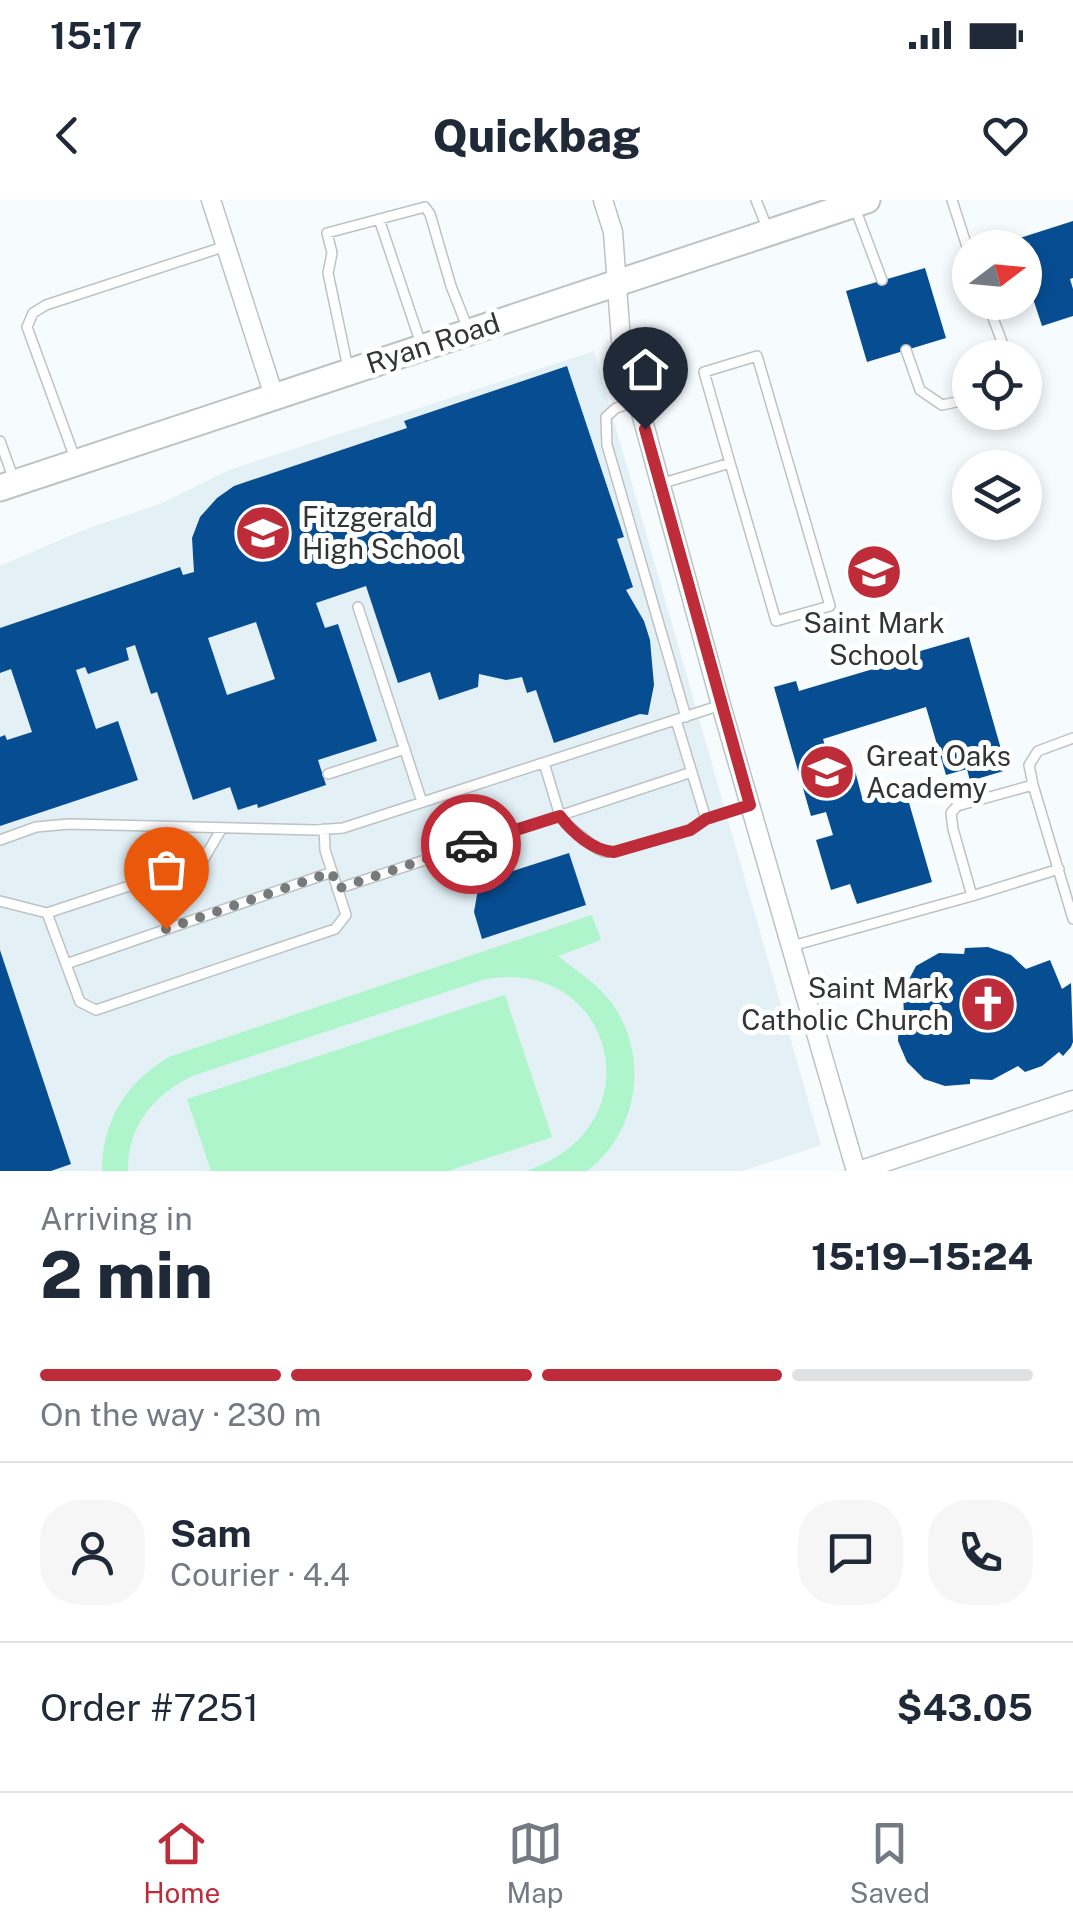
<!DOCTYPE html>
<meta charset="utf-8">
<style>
body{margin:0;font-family:"Public Sans",sans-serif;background:#f6f6f7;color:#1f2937;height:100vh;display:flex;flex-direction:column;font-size:38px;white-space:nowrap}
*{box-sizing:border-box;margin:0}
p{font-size:32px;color:#747a83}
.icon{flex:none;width:55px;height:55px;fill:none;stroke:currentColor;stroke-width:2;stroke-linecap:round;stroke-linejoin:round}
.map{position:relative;height:971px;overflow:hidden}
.drawer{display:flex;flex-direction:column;background:#fff;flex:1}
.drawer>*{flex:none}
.needle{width:65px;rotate:74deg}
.buttons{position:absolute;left:952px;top:30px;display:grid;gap:20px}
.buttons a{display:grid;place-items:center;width:90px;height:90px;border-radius:50%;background:#fff;box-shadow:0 5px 15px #0003;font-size:50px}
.pin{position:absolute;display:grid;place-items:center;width:85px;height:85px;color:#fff;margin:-102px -42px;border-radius:50% 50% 50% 0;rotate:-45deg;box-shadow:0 0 10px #0007}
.pin .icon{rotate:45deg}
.courier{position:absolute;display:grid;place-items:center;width:100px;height:100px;margin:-50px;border:8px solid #bd2c38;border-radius:50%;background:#fff;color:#222;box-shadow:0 2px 12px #0007}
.head em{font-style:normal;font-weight:800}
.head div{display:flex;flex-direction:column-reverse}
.head{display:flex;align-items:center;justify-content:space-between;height:170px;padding:0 40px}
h1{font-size:65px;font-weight:800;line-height:75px}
.bar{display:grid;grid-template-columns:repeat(4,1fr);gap:15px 10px;align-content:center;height:120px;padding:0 40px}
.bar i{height:12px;border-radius:8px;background:#e0e1e3}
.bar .selected{background:#bd2c38}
.bar p{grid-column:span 4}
.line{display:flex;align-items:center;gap:25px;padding:0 40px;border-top:2px solid #e0e1e3}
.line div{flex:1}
.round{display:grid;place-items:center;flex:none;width:105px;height:105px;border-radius:40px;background:#f6f6f7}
.status{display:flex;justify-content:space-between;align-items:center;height:70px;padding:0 50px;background:#fff;direction:ltr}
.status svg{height:28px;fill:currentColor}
header{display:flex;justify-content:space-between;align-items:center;height:130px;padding:0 40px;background:#fff;font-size:45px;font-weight:800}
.menu{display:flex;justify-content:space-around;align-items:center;height:140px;border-top:2px solid #e0e1e3;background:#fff;font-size:28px;color:#747a83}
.menu a{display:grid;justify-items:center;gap:5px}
.menu .selected{color:#bd2c38}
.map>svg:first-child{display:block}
.built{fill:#e3f1f6}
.green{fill:#aef5cb}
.building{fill:#074d92;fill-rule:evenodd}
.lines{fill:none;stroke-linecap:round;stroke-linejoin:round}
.lane-casing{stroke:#bdc2c4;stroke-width:12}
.street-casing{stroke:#bdc2c4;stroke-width:21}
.secondary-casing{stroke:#bdc2c4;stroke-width:29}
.lane{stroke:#fff;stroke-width:9}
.street{stroke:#fff;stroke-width:18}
.secondary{stroke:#fff;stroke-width:25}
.done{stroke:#777a7b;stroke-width:10;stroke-dasharray:0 18}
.route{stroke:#bd2c38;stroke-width:12}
.labels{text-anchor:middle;stroke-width:10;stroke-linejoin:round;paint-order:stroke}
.street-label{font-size:28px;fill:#323435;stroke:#fff}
.poi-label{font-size:28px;fill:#323435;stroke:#fff;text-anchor:start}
</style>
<div class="status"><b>15:17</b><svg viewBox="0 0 49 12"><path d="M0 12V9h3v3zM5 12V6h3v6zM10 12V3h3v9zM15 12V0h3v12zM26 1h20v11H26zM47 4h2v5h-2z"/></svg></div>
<header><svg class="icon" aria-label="back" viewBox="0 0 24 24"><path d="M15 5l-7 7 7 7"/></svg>Quickbag<svg class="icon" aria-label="heart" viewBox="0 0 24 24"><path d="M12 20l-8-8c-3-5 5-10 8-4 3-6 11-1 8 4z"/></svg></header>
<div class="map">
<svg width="1073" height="971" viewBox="0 0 1073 971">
<rect width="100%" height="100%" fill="#f6fbfd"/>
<path class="built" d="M594 151 821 945 743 971H0V366L81 331 162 303 229 270Z"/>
<path class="green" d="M592 715 601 740 558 756C576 771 596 782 611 802 650 855 639 932 587 971H526C661 926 612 752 482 780L192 876C154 895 127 926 128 971H102C102 920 127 881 171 856Z
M505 795 552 937 448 971H211L187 899Z"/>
<path class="building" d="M1073 21V78L1070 79 1073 89V116L1042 126 1025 74V48H1016L1014 40Z
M925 68 946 138 867 162 846 91Z
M567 166 624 337 617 339 633 387 626 390 644 421 650 440 654 485 648 515 640 514 554 543 536 490 527 493 522 477 506 480 479 474 478 487 439 500 430 472 398 483 366 386 316 403 325 428 338 424 377 541 318 560 326 585 258 608 257 604 238 610 230 587 193 600 157 492 151 494 135 445 126 448 129 460 88 474 85 467 76 470 96 529 118 521 138 580 0 626V537L5 535 7 540 32 532 11 469 0 473V428L180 367 183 375 194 372 192 338 200 317 217 298 234 286 407 228 404 221ZM256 422 275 479 227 495 208 438Z
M969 437 1007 570 970 581 967 569 946 575 926 507 823 539 831 565 852 559 863 601 905 589 932 682 857 704 850 684 831 690 816 640 833 635 826 612 811 616 774 487 796 481 799 491 890 464 889 460Z
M569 653 586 705 482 739 474 712 478 689 475 683Z
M988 747 1011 755 1026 769 1050 760 1062 789 1071 783 1073 842 1071 847 1063 856 1059 852 1042 866 1025 872 1018 866 992 880 970 879V884L945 886 924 879 907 862 898 841 899 817H904L903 791 916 766 939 753 964 754 965 748Z
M0 750 71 964 51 971H0Z"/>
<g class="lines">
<g class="lane-casing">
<path id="lane" d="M756 0 768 30
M952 0 970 56
M855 8 882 80
M379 19 421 144
M987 102 1008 158
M906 150 920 190 942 205 970 199
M348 168 328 73 332 53 327 33 425 7 430 14 451 86 468 129
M638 201 616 208 606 217 607 245 686 517
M0 241 14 280
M76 261 27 127 33 113 46 105 226 46
M660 284 730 263 776 421 830 406 757 156 704 172 730 263
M358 407 422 602
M676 520 706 619
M544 563 560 616 566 624 596 648 604 652H614L691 630 706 619 750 605
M328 574 405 549
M1033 585 1029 565 1038 551 1073 538
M0 640 36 627 69 624 315 630 343 628 721 505
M337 689 692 572
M972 696 1059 669
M0 701 47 713 202 662 222 628
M47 713 80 802 96 810 335 729 346 715 325 650 324 629
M792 746 972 696 953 629 951 613 957 606 1033 585 1073 719
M66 764 332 672"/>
</g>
<g class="street-casing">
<path id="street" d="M211 0 274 196
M603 0 613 32 621 140 721 505 856 971
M858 971 1073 900"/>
</g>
<g class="secondary-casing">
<path id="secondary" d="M0 288 867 0"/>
</g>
<use href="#lane" class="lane"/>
<use href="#street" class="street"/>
<use href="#secondary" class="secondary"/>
</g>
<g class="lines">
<path class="done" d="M166 729 332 672 337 689 471 644"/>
<path class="route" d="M471 644 560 616C572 632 593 651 614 652L690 630 706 619 750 605 645 229"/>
</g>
<defs>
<g id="school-disc" transform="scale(2.875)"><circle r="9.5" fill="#bd2c38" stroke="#fff"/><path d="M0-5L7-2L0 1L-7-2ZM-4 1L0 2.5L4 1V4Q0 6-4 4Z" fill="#fff"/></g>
<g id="church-disc" transform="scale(2.875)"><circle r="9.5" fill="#bd2c38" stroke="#fff"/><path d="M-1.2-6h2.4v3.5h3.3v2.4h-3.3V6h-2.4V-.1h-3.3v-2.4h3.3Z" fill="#fff"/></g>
</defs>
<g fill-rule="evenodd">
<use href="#school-disc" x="263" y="333"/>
<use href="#school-disc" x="874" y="372"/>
<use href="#school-disc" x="827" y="572"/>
<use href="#church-disc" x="988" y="804"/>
</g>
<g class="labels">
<g class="street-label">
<text transform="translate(433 143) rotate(-18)" y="10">Ryan Road</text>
</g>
<g class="poi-label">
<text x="302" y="327">Fitzgerald<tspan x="302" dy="32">High School</tspan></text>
<text x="874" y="433" text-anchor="middle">Saint Mark<tspan x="874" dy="32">School</tspan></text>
<text x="866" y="566">Great Oaks<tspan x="866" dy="32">Academy</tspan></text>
<text x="949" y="798" text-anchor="end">Saint Mark<tspan x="949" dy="32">Catholic Church</tspan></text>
</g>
</g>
</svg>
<div class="buttons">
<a><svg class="needle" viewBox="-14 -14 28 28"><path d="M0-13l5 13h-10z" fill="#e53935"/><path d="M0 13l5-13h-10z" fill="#747a83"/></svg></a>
<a><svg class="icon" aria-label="locate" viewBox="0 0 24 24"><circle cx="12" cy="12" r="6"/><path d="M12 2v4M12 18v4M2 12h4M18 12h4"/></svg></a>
<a><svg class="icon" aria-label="layers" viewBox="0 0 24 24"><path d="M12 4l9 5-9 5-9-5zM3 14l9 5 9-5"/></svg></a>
</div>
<div class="pin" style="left:166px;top:729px;background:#ea580c"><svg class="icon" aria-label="bag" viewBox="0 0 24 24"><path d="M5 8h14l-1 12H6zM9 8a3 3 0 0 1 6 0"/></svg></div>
<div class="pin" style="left:645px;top:229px;background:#1f2937"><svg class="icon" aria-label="home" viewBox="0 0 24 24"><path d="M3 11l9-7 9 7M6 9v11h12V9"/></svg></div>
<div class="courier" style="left:471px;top:644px"><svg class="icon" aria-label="car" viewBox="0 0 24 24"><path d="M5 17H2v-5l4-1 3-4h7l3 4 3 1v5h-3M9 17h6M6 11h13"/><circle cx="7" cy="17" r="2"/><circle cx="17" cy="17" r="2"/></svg></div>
</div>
<section class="drawer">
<div class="head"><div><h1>2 min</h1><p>Arriving in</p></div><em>15:19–15:24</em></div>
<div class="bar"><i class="selected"></i><i class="selected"></i><i class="selected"></i><i></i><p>On the way · 230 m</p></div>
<div class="line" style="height:180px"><a class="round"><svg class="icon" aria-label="person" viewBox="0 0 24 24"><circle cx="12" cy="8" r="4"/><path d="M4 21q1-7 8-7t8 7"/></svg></a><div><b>Sam</b><p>Courier · 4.4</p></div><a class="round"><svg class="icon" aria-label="chat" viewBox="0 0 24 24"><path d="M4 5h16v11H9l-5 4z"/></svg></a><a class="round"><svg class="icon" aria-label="phone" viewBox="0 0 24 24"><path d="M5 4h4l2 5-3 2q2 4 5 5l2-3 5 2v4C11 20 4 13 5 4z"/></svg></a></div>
<div class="line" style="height:130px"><div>Order #7251</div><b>$43.05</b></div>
</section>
<nav class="menu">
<a class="selected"><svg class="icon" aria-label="home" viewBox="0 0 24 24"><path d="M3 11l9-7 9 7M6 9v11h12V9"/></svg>Home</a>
<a><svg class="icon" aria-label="map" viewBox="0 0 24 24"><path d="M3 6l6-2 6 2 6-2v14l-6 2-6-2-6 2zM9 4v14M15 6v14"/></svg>Map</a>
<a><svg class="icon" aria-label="saved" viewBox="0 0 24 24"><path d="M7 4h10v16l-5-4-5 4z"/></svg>Saved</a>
</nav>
